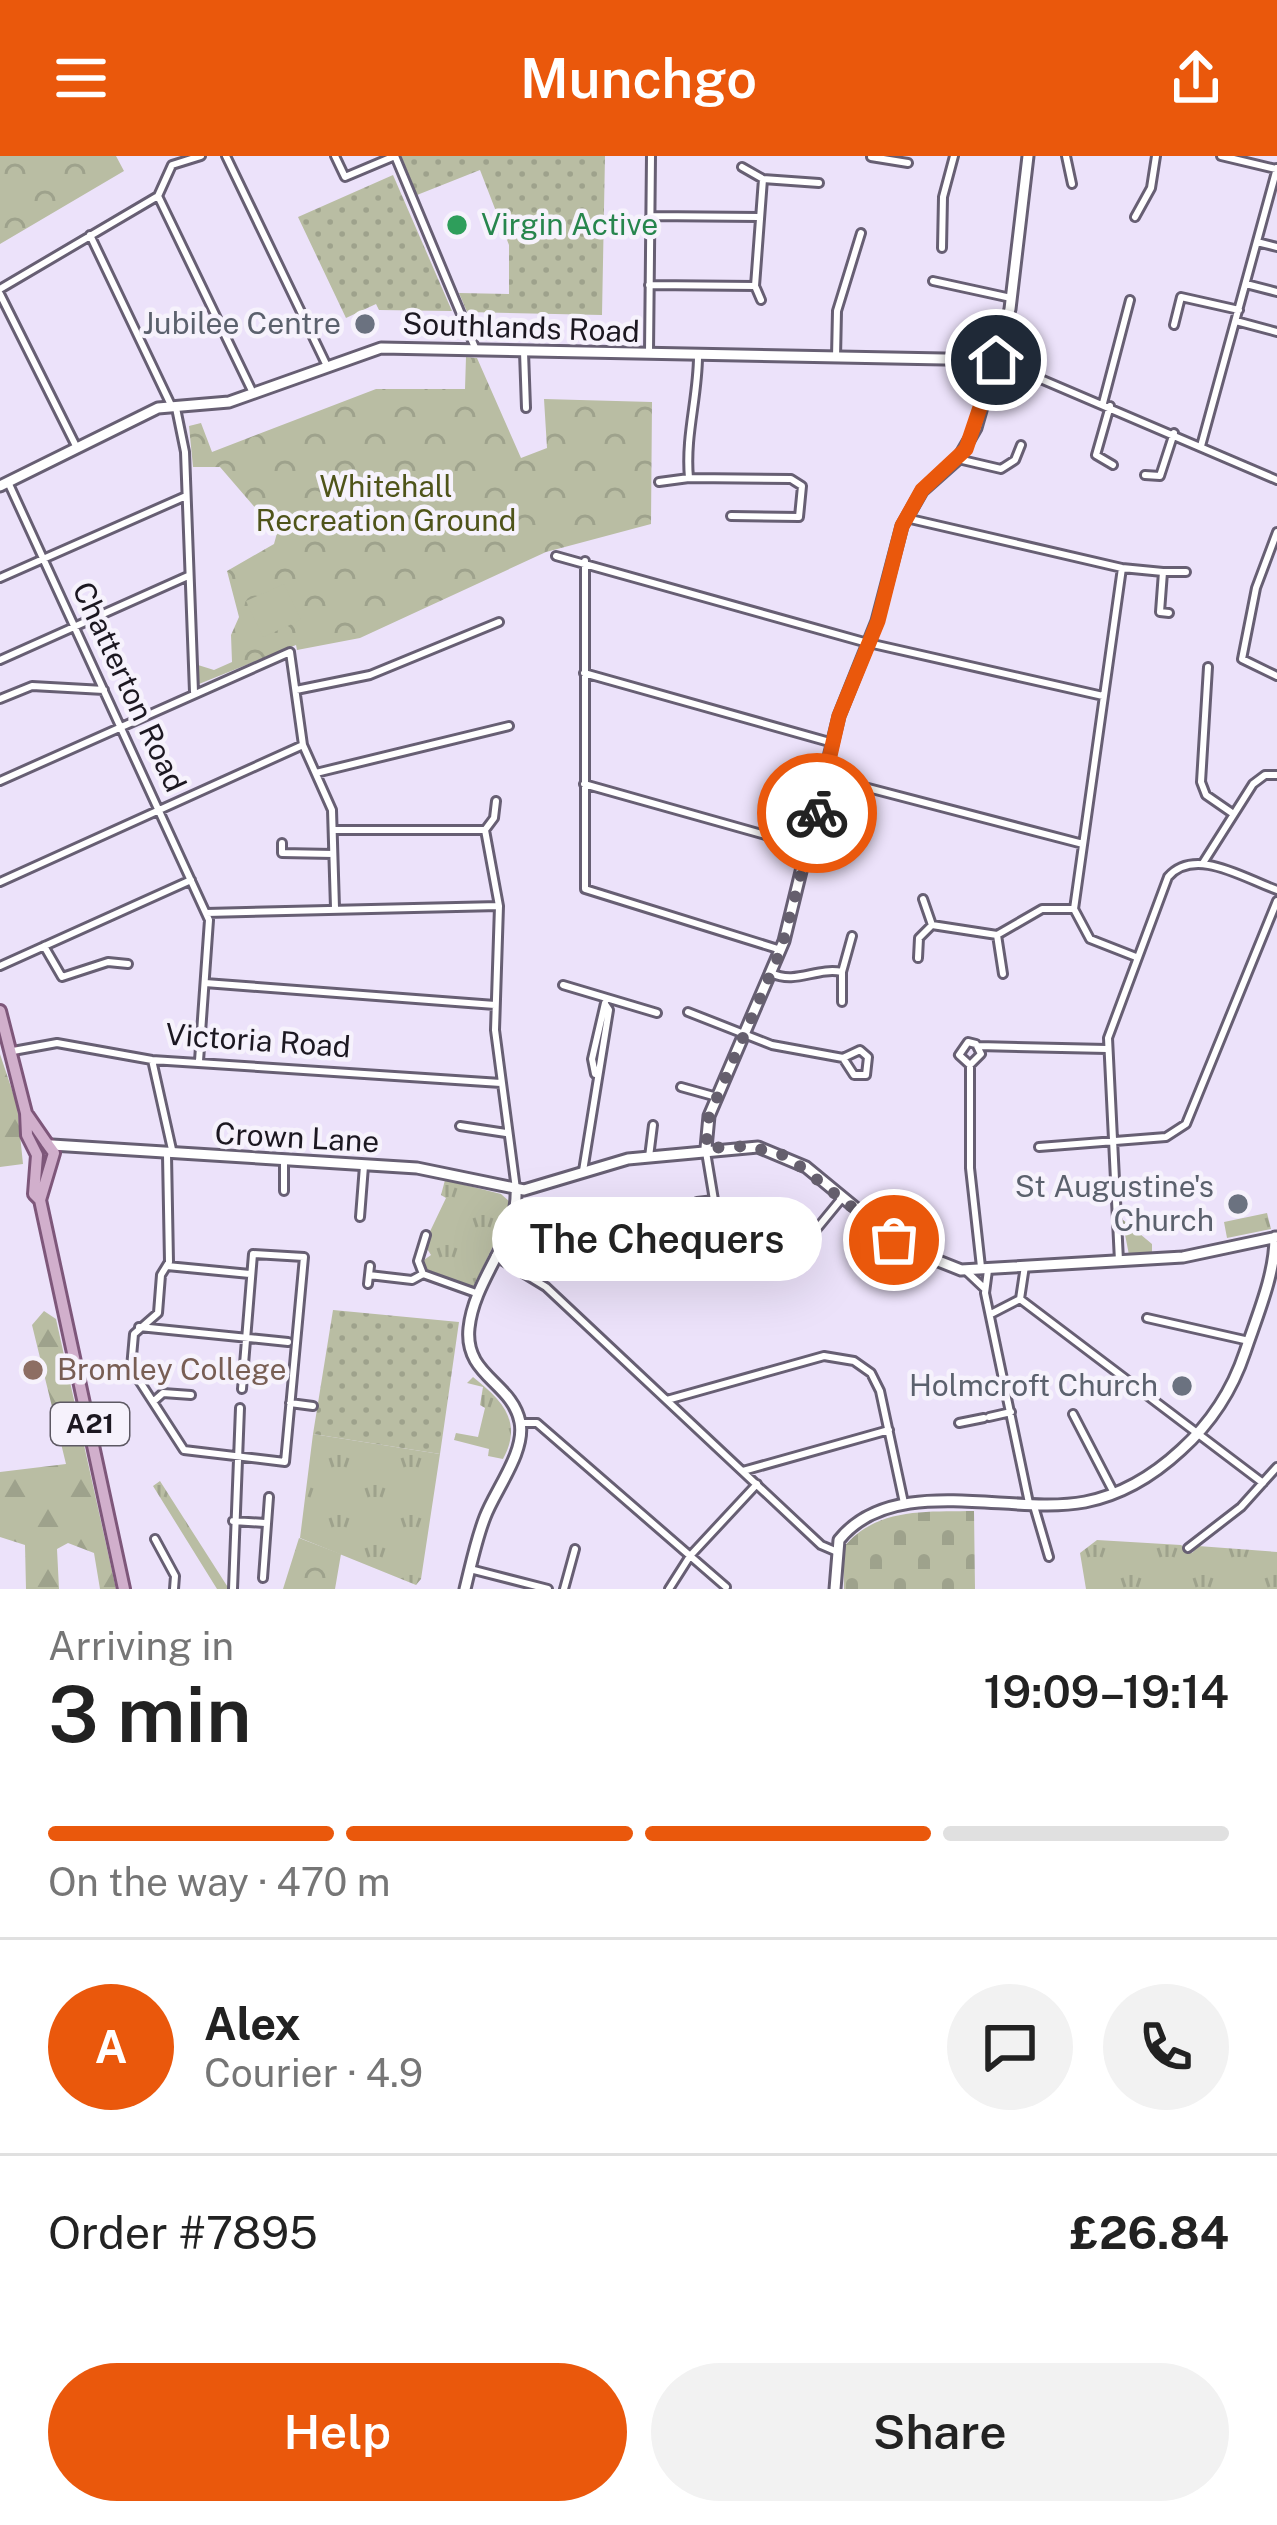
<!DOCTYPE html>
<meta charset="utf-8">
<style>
body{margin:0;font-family:"Public Sans",sans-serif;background:#f2f2f2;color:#222;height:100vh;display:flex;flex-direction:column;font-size:45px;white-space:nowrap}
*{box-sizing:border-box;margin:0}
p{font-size:39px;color:#767676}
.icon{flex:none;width:66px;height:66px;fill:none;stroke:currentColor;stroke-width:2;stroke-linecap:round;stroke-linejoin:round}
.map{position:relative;height:1433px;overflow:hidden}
.sheet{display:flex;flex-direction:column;background:#fff;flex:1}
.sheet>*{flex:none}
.pin{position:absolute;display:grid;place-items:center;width:102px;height:102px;color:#fff;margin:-51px;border:6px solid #fff;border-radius:50%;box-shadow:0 3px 12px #0007}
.courier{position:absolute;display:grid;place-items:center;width:120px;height:120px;margin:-60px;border:9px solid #ea580c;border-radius:50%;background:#fff;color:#222;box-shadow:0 3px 15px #0007}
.bubble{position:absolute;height:84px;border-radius:42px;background:#fff;box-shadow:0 12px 48px #0002;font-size:39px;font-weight:600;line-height:84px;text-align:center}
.headline em{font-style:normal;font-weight:600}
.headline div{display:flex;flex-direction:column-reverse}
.headline{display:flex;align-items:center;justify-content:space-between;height:204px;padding:0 48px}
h1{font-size:78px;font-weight:600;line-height:90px}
.bar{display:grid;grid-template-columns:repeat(4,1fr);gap:18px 12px;align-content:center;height:144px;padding:0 48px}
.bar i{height:15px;border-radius:9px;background:#e0e0e0}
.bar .current{background:#ea580c}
.bar p{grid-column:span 4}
.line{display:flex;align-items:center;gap:30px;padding:0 48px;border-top:3px solid #e0e0e0}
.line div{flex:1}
.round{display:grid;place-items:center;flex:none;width:126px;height:126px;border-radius:63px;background:#f2f2f2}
.button{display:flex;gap:24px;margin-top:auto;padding:24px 48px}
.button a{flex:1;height:138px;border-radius:72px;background:#ea580c;color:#fff;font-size:48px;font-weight:600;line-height:138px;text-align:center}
.button a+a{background:#f2f2f2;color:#222}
header{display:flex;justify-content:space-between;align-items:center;height:156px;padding:0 48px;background:#ea580c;color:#fff;font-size:54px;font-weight:600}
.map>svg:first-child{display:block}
.grass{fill:url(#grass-tufts)}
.forest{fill:url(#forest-firs)}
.cemetery{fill:url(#cemetery-stones)}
.park{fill:url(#park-crowns)}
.garden{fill:url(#garden-dots)}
.pitch{fill:#b9bda3}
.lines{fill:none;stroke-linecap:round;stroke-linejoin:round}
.minor-casing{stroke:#675f73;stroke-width:12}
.tertiary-casing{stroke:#675f73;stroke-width:15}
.primary-casing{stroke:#7e577a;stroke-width:16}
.minor{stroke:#fff;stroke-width:6}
.tertiary{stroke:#fff;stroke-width:9}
.primary{stroke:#d1afcc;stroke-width:10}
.done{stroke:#655f6d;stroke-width:12;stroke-dasharray:0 21.6}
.route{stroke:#ea580c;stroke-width:15}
.leisure-dot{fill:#2e9e5b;stroke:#f6f2fc;stroke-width:4.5}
.worship-dot{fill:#6b7280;stroke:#f6f2fc;stroke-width:4.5}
.education-dot{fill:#8d6e63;stroke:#f6f2fc;stroke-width:4.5}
.labels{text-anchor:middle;stroke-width:9;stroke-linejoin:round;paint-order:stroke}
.shield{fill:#f6f2fc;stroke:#5d5963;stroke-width:3}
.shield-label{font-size:27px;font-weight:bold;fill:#1c1821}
.leisure-label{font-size:30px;fill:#27864d;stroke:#f6f2fc;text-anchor:start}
.worship-label{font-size:30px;fill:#5b616d;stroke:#f6f2fc;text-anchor:end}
.street-label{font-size:30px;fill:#1c1821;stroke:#f6f2fc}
.park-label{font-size:30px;fill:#4f541a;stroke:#f6f2fc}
.education-label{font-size:30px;fill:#785e54;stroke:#f6f2fc;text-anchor:start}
</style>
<header><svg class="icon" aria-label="menu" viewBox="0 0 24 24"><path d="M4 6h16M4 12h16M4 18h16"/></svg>Munchgo<svg class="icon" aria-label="share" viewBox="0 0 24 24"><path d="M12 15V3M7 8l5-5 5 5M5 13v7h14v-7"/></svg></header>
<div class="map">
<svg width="1277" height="1433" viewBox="0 0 1277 1433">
<defs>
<pattern id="grass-tufts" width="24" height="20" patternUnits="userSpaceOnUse" patternTransform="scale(3)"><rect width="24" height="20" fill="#b9bda3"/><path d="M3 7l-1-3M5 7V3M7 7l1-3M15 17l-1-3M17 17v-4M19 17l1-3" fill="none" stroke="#9ea28c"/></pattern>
<pattern id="forest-firs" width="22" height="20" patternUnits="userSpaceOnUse" patternTransform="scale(3)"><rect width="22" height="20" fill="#b9bda3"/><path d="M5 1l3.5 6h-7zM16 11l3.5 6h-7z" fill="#9ea28c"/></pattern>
<pattern id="cemetery-stones" width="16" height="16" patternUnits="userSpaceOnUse" patternTransform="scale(3)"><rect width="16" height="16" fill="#b9bda3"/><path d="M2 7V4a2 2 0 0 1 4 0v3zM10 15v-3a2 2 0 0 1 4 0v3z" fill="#9ea28c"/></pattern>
<pattern id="park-crowns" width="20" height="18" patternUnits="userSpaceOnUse" patternTransform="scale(3)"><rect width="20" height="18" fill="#b9bda3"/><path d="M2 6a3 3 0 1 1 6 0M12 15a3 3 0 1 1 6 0" fill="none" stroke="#9ea28c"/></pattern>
<pattern id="garden-dots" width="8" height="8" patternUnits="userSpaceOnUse" patternTransform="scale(3)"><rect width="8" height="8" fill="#b9bda3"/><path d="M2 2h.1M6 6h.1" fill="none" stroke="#9ea28c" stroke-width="1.8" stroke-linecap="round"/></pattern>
</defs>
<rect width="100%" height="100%" fill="#ece2fa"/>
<path class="grass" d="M445 1024 501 1038 510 1046 509 1058 473 1131 429 1118 421 1106 431 1099 424 1088 446 1042 441 1039Z
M1267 1057 1271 1073 1227 1082 1224 1066Z
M1122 1063 1152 1088V1098L1129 1099Z
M473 1221C503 1245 523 1266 503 1303L488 1300 489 1293 454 1284 456 1277 478 1281 485 1252 480 1249 483 1231 467 1227Z
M313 1278 440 1298 421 1423 416 1429 300 1382Z
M160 1325 229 1433H217L153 1330Z
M1097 1384 1181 1389 1192 1397 1198 1390 1277 1396V1433H1086L1080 1397Z"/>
<path class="forest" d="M0 898 17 949 23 1008 0 1011Z
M44 1155 56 1163 116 1433H100L94 1397 68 1387 57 1393 59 1433H26L25 1389 0 1381V1316L66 1308 32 1169Z"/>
<path class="cemetery" d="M974 1355 975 1433H844L843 1392C876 1351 926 1356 974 1355Z"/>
<path class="park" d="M0 0H116L124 15 0 88Z
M466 201 477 202 521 302 547 292 544 243 652 246 651 368 546 396 360 482 297 494 296 489 199 528 198 509 214 514 232 506 231 479 239 461 227 415 274 388 277 377 220 311H193L189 270 201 267 212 296 376 233H465Z
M299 1382 341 1398 335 1433H283Z"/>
<path class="garden" d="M401 0H605L602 159 467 156 459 137 509 138V89L480 14 417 39Z
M393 19 452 155 379 154 376 148 346 162 298 61Z
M333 1154 459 1166 440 1298 313 1278Z"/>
<path class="pitch" d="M284 428 301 464 263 481 246 445Z"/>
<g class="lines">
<g class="minor-casing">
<path id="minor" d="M226 0 327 210
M335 0 345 21 395 0 476 194
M1066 0 1072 28
M1221 0 1276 13
M871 1 908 7
M742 11 763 23
M158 40 253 237
M650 60 759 61
M1135 61 1151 32 1156 0
M90 79 171 249
M1257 86 1277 91
M942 92 943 41 954 0
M933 125 1011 142
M1246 128 1277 136
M649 129 755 130
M0 133 158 40 172 9 201 0
M0 138 76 290
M761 144 755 130 763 23 819 27
M1236 165 1277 176
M1174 169 1181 141 1239 154
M524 196 526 252
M649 196 651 0
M698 200C698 241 685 280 689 322L791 323 802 330 799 361 731 360
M836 201 837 155 861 77
M996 204 1277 324
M1103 247 1130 144
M1110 250 1096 299 1113 309
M176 252 185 296 194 536
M1201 290 1277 12
M958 303 1001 313 1015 304 1021 289
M1145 319 1160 320 1174 277
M8 326 209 764 199 905
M659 326 689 322
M906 362 1122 412 1163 416 1160 456 1169 457
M1277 376 1256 432 1242 503 1277 520
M556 400 864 486 1103 540
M585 405V733L781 794
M1122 412 1074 753 1090 783 1136 801
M1163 416H1186
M0 422 186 340
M0 504 188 420
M1208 511 1201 626 1206 639 1232 657
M584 517 833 587
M296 534 370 519 499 466
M0 543 32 530 104 534
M316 617 509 570
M826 621 1083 688
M0 625 290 496 303 589 332 654 335 752
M584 628 808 691
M333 674H485
M485 674 499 750 495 874 516 1033
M485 674 494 662 496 645
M282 687V697L333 698
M1203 707 1253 628 1265 619H1277
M0 726 303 589
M923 743 932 769
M206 757 499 750
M997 779 1003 818
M44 790 62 821 108 806 128 808
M918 802 919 782 932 769 997 779 1042 753H1074
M0 810 191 724
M842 816V846
M771 817C796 829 816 811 842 816L852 780
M205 827 495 849
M563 829 657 857
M688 856 772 889 843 902 860 894 868 901 866 919H854L843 902
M978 890 1107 893
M13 895 57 887 152 904 501 927
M152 904 173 998
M970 909 959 899 968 886 976 888 981 898 970 909V1012L981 1111
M595 918 592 903 605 847
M681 931 717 941
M460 970 506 977
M1039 991 1166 981 1186 968 1277 745
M167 999 169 1106 161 1119 158 1157 134 1178 131 1212 184 1294 285 1306 304 1101 253 1098 242 1233
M649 1001 653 969
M583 1015 609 854 605 848
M284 1035V1007
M697 1046 714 1044 706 996
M360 1061 364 1010
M426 1079 418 1105 423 1118 476 1137
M495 1100 546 1131 821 1389 835 1395
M1119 1105 1108 882 1168 721C1195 690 1245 723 1277 734
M167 1110 250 1118
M965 1114 984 1132
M988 1114 985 1137 1029 1347
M732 1118 801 1092 842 1042
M369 1119 412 1124 423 1118
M368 1128 370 1110
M1020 1143 1263 1327
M991 1158 1020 1143 1025 1110
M1147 1162 1249 1185
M139 1171 288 1186
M667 1244 824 1200 854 1205 871 1217 880 1235 904 1347
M154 1245 163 1237 191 1239
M290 1247 313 1250
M1073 1258 1114 1337
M989 1261 1011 1256
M520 1267H537L726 1431
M959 1267 984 1262
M743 1315 889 1274
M1034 1350 1049 1401
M233 1365 265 1367
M155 1383 175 1420 174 1433
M1188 1392 1241 1351 1277 1311
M470 1413 548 1433
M263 1422 269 1341
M233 1433 240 1252
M564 1433 575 1393
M669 1433 690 1400 757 1328"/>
</g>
<g class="tertiary-casing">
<path id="tertiary" d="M0 330 158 252 229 246 381 192 996 204
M52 989 417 1012 524 1034 628 1003 758 991 806 1011 903 1091 961 1114 1183 1101 1277 1081
M706 992 709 960 784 785 839 560 877 465 902 370 922 335 958 303 976 272 1010 153 1028 0
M465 1433C471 1409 476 1384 485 1361 495 1334 526 1296 520 1266 512 1226 464 1220 469 1172 474 1122 519 1082 516 1033
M835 1433 839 1384C893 1316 1011 1360 1085 1346 1121 1339 1154 1319 1181 1294 1211 1267 1232 1235 1245 1196 1257 1160 1275 1119 1275 1081"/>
</g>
<g class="primary-casing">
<path id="primary" d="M0 855 26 957 46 986
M26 957 27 979 37 999 34 1038 40 1044 124 1433
M40 1044 54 997 46 986"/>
</g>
<use href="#minor" class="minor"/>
<use href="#tertiary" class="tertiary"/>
<use href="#primary" class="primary"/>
</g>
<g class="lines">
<path class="done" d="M817 657 781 794 709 960 706 992 748 990 787 1000 894 1084"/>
<path class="route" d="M817 657 839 560 878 465 902 370 922 334 966 293 996 204"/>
</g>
<circle class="leisure-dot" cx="457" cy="69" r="12"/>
<g class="worship-dot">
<circle cx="365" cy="168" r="12"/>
<circle cx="1238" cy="1048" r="12"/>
<circle cx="1182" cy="1230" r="12"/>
</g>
<circle class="education-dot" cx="33" cy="1214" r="12"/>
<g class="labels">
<rect class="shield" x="51" y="1247" width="78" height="42" rx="9"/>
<g class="shield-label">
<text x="90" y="1277">A21</text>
</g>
<g class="leisure-label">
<text x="481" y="79">Virgin Active</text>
</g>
<g class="worship-label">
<text x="341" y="178">Jubilee Centre</text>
<text x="1214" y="1041">St Augustine's<tspan x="1214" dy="34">Church</tspan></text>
<text x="1158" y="1240">Holmcroft Church</text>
</g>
<g class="street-label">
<text transform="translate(521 172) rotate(2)" y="10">Southlands Road</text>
<text transform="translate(129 531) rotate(65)" y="10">Chatterton Road</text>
<text transform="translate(258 885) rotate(4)" y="10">Victoria Road</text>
<text transform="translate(297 982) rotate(3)" y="10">Crown Lane</text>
</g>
<g class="park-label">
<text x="386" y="341">Whitehall<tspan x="386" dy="34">Recreation Ground</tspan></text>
</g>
<g class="education-label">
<text x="57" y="1224">Bromley College</text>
</g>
</g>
</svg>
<div class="pin" style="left:894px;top:1084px;background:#ea580c"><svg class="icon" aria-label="bag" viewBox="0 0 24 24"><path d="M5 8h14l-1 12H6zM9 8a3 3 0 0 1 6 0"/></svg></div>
<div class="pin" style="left:996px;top:204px;background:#1f2937"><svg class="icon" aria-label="home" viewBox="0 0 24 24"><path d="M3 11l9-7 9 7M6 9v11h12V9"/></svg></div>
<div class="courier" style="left:817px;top:657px"><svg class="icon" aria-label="bike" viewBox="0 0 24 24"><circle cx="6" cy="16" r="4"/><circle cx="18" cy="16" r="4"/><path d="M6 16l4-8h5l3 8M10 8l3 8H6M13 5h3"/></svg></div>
<div class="bubble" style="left:492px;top:1041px;width:330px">The Chequers</div>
</div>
<section class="sheet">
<div class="headline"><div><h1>3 min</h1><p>Arriving in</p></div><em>19:09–19:14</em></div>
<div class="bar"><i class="current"></i><i class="current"></i><i class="current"></i><i></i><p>On the way · 470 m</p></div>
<div class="line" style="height:216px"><b class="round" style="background:#ea580c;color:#fff">A</b><div><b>Alex</b><p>Courier · 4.9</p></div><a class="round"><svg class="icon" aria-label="chat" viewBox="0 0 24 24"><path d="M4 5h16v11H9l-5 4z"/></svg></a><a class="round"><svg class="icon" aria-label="phone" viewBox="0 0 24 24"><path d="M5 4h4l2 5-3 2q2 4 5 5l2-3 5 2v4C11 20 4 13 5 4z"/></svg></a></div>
<div class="line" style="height:156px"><div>Order #7895</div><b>£26.84</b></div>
<div class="button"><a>Help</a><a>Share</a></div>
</section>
